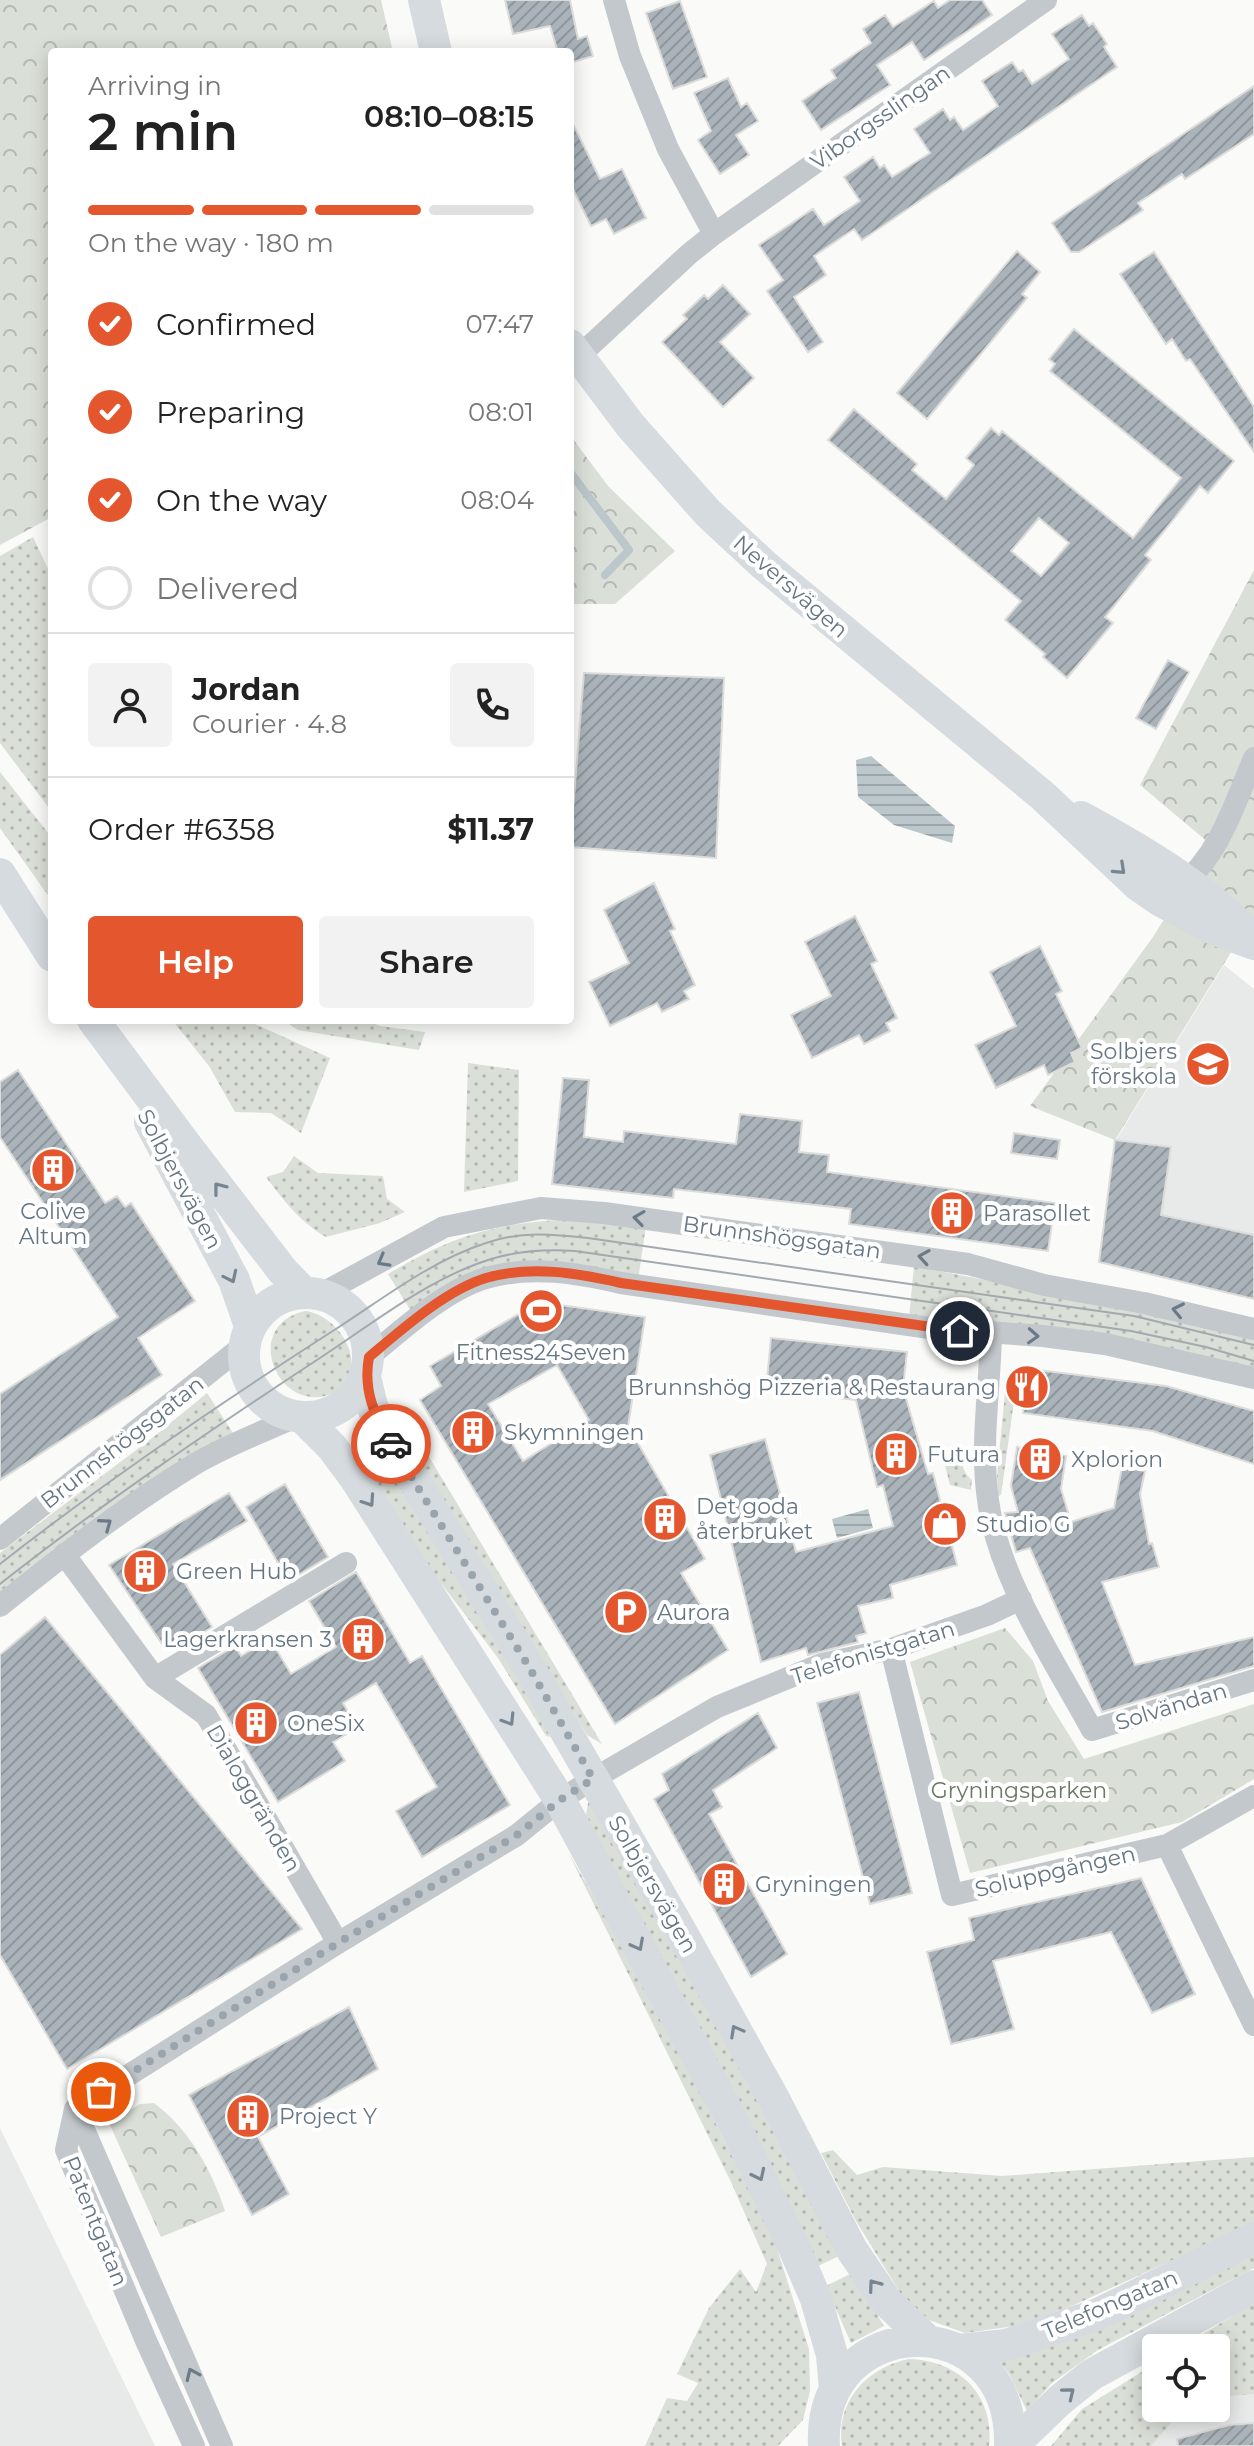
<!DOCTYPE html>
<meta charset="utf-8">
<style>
body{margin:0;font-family:Montserrat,sans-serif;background:#f2f2f2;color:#222;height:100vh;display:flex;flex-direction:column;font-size:30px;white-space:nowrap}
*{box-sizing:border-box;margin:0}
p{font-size:26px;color:#767676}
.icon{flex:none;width:44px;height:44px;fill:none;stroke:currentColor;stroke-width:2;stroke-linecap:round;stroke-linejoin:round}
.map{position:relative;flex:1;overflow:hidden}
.side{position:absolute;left:48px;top:48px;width:526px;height:976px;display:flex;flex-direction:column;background:#fff;border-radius:8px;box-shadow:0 4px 20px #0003}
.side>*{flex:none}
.buttons{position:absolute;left:1142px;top:2334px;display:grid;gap:16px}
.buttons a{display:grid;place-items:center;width:88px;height:88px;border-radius:8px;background:#fff;box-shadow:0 4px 20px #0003;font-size:40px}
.pin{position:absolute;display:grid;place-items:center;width:68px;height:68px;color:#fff;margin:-34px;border:4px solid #fff;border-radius:50%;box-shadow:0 2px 8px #0007}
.courier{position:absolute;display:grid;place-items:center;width:80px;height:80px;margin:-40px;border:6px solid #e4572e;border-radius:50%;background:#fff;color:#222;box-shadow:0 2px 10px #0007}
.overview em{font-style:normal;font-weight:600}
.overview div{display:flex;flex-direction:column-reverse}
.overview{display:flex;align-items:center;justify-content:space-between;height:136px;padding:0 40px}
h1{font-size:52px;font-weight:600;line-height:60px}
.bar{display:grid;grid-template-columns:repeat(4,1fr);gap:12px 8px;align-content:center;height:96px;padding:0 40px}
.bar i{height:10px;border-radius:6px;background:#e0e0e0}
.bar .on{background:#e4572e}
.bar p{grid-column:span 4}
.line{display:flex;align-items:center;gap:20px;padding:0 40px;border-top:2px solid #e0e0e0}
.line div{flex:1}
.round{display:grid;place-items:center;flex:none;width:84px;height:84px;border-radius:8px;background:#f2f2f2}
ol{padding:0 40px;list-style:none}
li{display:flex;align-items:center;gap:24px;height:88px}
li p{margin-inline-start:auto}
li .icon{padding:8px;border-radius:50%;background:#e4572e;color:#fff;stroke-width:4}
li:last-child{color:#767676}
li i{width:44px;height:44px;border:4px solid #e0e0e0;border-radius:50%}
.button{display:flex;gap:16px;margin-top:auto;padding:16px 40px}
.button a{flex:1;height:92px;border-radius:8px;background:#e4572e;color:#fff;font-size:32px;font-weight:600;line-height:92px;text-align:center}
.button a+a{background:#f2f2f2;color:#222}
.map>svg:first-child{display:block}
.built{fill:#e8e9e9}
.grass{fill:url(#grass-dots)}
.park{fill:url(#park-crowns)}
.water{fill:url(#water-rules)}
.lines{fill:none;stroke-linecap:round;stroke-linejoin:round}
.stream{stroke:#bbc7cb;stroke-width:8}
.building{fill:url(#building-hatch);stroke:#dcdcda;stroke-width:2;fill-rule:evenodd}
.street{stroke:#c3c8cc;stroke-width:22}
.secondary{stroke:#d6dbdf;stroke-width:32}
.tram{stroke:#a2aab0;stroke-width:2}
.oneway{stroke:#768591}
.oneway2{stroke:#6a7a87}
.done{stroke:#99a4ac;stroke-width:8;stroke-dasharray:0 14.4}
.route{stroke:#e4572e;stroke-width:10}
.labels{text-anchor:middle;stroke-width:8;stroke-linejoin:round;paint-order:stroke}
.street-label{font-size:22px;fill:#657683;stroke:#fff}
.poi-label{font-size:22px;fill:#657683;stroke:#fff;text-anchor:start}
.park-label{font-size:22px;fill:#687a64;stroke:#fff}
</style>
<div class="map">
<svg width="1254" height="2446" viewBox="0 0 1254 2446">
<defs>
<pattern id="grass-dots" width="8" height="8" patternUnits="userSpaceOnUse" patternTransform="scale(2)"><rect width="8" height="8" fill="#dadfd7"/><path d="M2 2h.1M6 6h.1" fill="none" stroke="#b4b9b4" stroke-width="1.8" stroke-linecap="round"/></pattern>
<pattern id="park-crowns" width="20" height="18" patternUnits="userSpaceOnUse" patternTransform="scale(2)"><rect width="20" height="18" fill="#dadfd7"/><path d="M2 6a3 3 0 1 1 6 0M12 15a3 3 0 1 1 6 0" fill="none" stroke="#b4b9b4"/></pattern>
<pattern id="water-rules" width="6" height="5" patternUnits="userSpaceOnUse" patternTransform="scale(2)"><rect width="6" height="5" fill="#bbc7cb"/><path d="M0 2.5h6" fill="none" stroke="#9ca6aa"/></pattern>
<pattern id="building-hatch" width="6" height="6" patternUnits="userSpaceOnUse" patternTransform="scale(2)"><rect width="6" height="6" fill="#aab3b9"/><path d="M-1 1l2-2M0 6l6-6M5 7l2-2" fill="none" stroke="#8e969c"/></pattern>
</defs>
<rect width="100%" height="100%" fill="#fafaf8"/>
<path class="built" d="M1224 965 1254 989V1235L1161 1215 1171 1147 1116 1140Z
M0 2128 155 2446H0Z
M1254 2341V2446H1127L1156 2408H1216V2360Z"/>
<path class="grass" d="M33 537 49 571 52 587V812L0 743V556Z
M0 772 52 838V901L0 828Z
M172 1020H246L330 1058 301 1133 271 1113 235 1112 209 1066Z
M283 1020H366L380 1026 425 1032 419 1050 298 1030Z
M468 1063 519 1070 518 1181 464 1192Z
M294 1156 318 1173 383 1176 387 1199 405 1212 380 1223 326 1237C299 1221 284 1201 266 1177L283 1172Z
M574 1219 646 1226 638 1280 537 1265 416 1319 388 1274C455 1234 496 1223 574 1219Z
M914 1266 1136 1310 1254 1338V1369L909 1318Z
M305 1311C330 1313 360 1347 349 1374 346 1384 339 1392 328 1395 277 1412 241 1326 305 1311Z
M207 1393 233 1433 0 1595V1553L156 1435Z
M1005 1393 1015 1394 1001 1495 998 1496 997 1476Z
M402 1412 602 1744 587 1735 389 1419Z
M371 1430 553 1736 551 1737 546 1736 498 1658 434 1574 351 1442Z
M963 1445C962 1460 960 1470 972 1480L971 1490 950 1485 943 1457Z
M591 1801 598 1807 841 2255 818 2266 586 1815 588 1803Z
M568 1852 649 1991 774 2239 809 2349 810 2391 803 2420 778 2446H645L667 2398 687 2401 698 2383 677 2374 709 2308 740 2269 756 2292 767 2264 731 2182Z
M833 2150 857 2175 883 2167 1002 2176 1254 2157V2223L1074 2305 1015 2326 965 2333 929 2320 902 2296 856 2221 821 2153Z
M1254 2251V2268L1098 2350 1052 2383 1027 2411 1009 2374 997 2359Z
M852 2273 884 2326 851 2343 826 2286Z
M1254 2303V2394L1216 2397V2348H1179Z
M909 2359C958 2360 995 2395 989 2446H842C835 2401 868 2367 909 2359Z
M1156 2363V2408H1184L1151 2446H1051L1082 2409Z"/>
<path class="park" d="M0 0H381L393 52H52V517L0 545Z
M570 435 608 486 675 551 615 604H570Z
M1254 570V922L1251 920 1115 1140 1030 1106 1153 937 1188 881 1215 848 1140 785Z
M1005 1628 1033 1661 1048 1701 1084 1759 1254 1704V1779L1182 1822 970 1873 910 1662Z
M154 2103C188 2128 212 2170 225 2211L161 2237 109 2123 140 2104Z"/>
<path class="water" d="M871 756 955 826 952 843 894 825 858 797 856 760Z
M868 1509 873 1528 837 1538 832 1519Z"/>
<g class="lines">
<path class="stream" d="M570 472 629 550 605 575"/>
</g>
<path class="building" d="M505 0H570L578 39 587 36 593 56 570 63V52H558L550 26 513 34Z
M950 0H982L992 15 924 60 912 42 877 65 890 85 821 130 802 101 836 78 831 70 871 43 863 29 885 15 893 27 934 1 938 8Z
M680 1 707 77 673 89 646 13Z
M1082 15 1089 26 1093 23 1107 44 1104 47 1117 67 862 240 854 229 814 256 826 275 794 297 823 342 808 352 767 291 783 280 759 245 813 209 824 225 860 201 844 177 873 157 880 168 884 165 892 177 930 153 914 129 943 109 950 120 954 117 963 130 998 106 982 81 1012 62 1019 72 1023 70 1032 84 1069 59 1052 34Z
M728 78 741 107 747 103 758 121 736 135 749 155 720 174 698 140 711 131 694 93Z
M1254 86V134L1185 179 1182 174 1138 203 1143 210 1079 252H1071L1052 223Z
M570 118 600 179 622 169 646 218 614 234 606 219 591 226 570 183Z
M1017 251 1040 272 1022 294 1027 298 927 419 897 393Z
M1154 252 1254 407V452L1190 359 1186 361 1172 339 1166 344 1120 274Z
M723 285 750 314 720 342 754 378 723 407 662 342 687 319 683 315 704 295 708 299Z
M1074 329 1234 461 1208 493 1200 486 1145 555 1151 560 1105 617 1113 623 1067 678 1043 657 1045 654 1005 620 1021 601 828 440 854 409 917 464 912 470 946 499 974 465 966 458 991 428 999 435 1002 431 1133 538 1181 478 1050 371 1055 364 1049 359ZM1039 518 1069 543 1041 576 1011 551Z
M1168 660 1189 672 1156 729 1136 718Z
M584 673 724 678 716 858 570 847Z
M654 883 675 929 670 931 695 985 684 991 689 999 662 1012 657 1003 610 1026 589 982 629 963 604 910Z
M855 916 877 961 871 964 897 1018 886 1023 890 1031 864 1044 859 1035 812 1058 791 1015 831 996 805 942Z
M1040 946 1062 991 1056 994 1082 1048 1071 1053 1075 1062 1048 1075 1044 1065 996 1088 975 1045 1016 1026 990 972Z
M18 1070 105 1203 117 1196 125 1207 131 1203 195 1301 138 1338 162 1375 0 1480V1394L118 1317 0 1137V1082Z
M563 1078 589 1080 584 1137 623 1142 624 1131 736 1144 740 1114 802 1121 799 1152 829 1155 827 1172 1055 1203 1048 1251 849 1224 851 1209 674 1189 673 1198 552 1184Z
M1014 1133 1060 1140 1057 1159 1011 1153Z
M1115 1140 1171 1147 1161 1215 1254 1235V1299L1099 1262Z
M539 1302 645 1317 628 1426 705 1559 681 1573 728 1650 615 1724 420 1400 441 1386 430 1366ZM557 1365 589 1420 523 1461 488 1404Z
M771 1338 907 1352 903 1388 928 1474 933 1473 957 1565 890 1585 893 1598 858 1606 866 1633 856 1636 858 1642 808 1655 806 1648 761 1662 710 1455 765 1439 796 1552 893 1526 883 1485 877 1487 856 1400 766 1390Z
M1030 1369 1166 1386 1254 1411V1464L1153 1431 1023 1413Z
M1017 1447 1066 1456 1061 1489 1071 1522 1114 1508 1122 1467 1145 1471 1140 1494 1149 1544 1152 1543 1159 1567 1102 1582 1135 1665 1254 1637V1666L1102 1712 1030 1548 1016 1552 1005 1513 1018 1512 1011 1486Z
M285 1484 328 1557 295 1577 293 1574 286 1577 246 1507Z
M229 1493 247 1521 173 1564 212 1627 184 1644 181 1641 166 1650 109 1565Z
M356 1572 410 1663 422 1656 510 1805 422 1857 396 1811 437 1787 376 1683 343 1703 357 1728 333 1742 345 1761 278 1802 198 1668 235 1646 241 1656 270 1639 291 1674 336 1647 309 1601Z
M45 1617 302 1929 67 2069 0 1955V1655Z
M859 1692 912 1893 870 1904 817 1703Z
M758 1713 777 1748 713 1790 722 1807 709 1814 787 1954 751 1977 654 1799 669 1790 662 1774Z
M1141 1878 1195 1994 1152 2013 1111 1932 993 1961 1014 2029 951 2044 927 1952 974 1940 969 1918Z
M349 2007 378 2069 258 2137 289 2194 252 2215 189 2095Z
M1254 2423V2446H1178L1177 2439 1229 2425Z"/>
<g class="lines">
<path class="street" d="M614 0 630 56 668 149 714 234
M578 357 689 254 714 234 1046 0
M1178 888C1219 857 1234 805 1254 758
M321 1294 444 1227 541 1208 604 1213 968 1264 1044 1285 1144 1303 1254 1329
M991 1334C990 1386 981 1440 987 1492 995 1574 1053 1658 1092 1730L1254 1680
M369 1357C402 1330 445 1290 486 1278 531 1265 577 1273 621 1283L929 1328 1043 1336 1105 1344 1254 1378
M0 1539 244 1345
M64 1554 155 1678 206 1715 338 1943
M0 1606C63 1555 126 1506 195 1464 227 1445 262 1432 296 1417
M891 1649 952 1895 1167 1845 1254 1796
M155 1678 346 1563
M1167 1845 1254 2025
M75 2109 338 1943 517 1835 560 1800 593 1779 717 1707 822 1664 891 1649 987 1615 1021 1599
M75 2109 222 2446
M75 2109 66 2150 147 2343 194 2446"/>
<path class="secondary" d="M424 0 436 52
M570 345 630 425 708 513 764 565 1043 796 1138 885 1161 901 1211 928 1254 944
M1081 817C1144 851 1204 887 1254 939
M0 874 52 956
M93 1020 183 1141 282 1270 303 1292
M150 1122 234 1280 250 1326
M244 1355a62 62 0 1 1 124 0a62 62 0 1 1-124 0Z
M365 1377 372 1406 384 1432 526 1662 679 1928 774 2099 852 2250 887 2302 928 2341
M303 1418 332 1447 355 1478 560 1800 733 2122 792 2243 816 2299 832 2355 835 2389
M959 2350 1006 2345 1096 2315 1254 2238
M824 2446C817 2309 1014 2303 1010 2446
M1012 2446 1060 2400 1091 2375 1254 2286"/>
<path class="tram" d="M0 1564C108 1479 222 1402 339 1327 385 1297 433 1260 486 1243 520 1231 553 1234 588 1238L1134 1316 1254 1345
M0 1584C104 1502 212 1429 323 1356 376 1321 430 1278 491 1259 518 1251 547 1249 575 1251L1131 1331 1206 1347 1254 1361"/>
</g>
<defs><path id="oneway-chevron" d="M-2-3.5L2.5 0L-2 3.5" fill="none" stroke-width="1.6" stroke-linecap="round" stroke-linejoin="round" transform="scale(2)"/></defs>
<g class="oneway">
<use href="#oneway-chevron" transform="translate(1120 869) rotate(43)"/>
<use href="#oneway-chevron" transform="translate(219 1188) rotate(-128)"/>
<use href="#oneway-chevron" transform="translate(231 1277) rotate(65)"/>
<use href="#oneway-chevron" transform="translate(369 1501) rotate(56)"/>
<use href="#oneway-chevron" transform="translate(509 1720) rotate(58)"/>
<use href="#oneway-chevron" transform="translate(638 1945) rotate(62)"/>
<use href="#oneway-chevron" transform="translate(736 2031) rotate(-119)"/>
<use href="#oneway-chevron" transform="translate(759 2175) rotate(64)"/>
<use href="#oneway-chevron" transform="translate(874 2285) rotate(-126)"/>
<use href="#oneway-chevron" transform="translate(1069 2393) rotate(-39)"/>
</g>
<g class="oneway2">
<use href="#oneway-chevron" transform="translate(639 1218) rotate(-172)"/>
<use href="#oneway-chevron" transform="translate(924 1257) rotate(-171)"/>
<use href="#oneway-chevron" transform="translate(383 1261) rotate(151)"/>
<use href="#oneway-chevron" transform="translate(1178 1310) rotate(-168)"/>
<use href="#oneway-chevron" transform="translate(1033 1336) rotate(3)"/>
<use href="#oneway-chevron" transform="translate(106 1524) rotate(-36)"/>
<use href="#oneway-chevron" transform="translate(192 2374) rotate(-114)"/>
</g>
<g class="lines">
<path class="done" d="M101 2092 338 1943 517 1835 560 1800 593 1779 526 1662 391 1444"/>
<path class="route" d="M391 1444C374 1416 363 1389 369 1357 401 1330 446 1290 486 1278 531 1265 577 1273 621 1283L960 1331"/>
</g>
<defs>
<g id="school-disc" transform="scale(2.3)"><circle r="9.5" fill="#e4572e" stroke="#fff"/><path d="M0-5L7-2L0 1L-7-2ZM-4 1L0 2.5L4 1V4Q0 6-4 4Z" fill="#fff"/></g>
<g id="building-disc" transform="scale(2.3)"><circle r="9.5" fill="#e4572e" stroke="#fff"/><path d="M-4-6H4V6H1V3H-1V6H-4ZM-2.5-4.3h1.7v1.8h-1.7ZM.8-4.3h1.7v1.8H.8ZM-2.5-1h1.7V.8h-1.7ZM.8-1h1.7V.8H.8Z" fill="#fff"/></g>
<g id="stadium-disc" transform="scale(2.3)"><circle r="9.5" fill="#e4572e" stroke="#fff"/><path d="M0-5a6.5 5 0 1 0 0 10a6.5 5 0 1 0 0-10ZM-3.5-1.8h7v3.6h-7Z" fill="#fff"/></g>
<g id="restaurant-disc" transform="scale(2.3)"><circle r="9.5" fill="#e4572e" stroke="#fff"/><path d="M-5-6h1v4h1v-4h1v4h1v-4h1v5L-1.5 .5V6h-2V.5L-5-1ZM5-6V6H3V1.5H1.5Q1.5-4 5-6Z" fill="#fff"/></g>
<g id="shop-disc" transform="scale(2.3)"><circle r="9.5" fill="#e4572e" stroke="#fff"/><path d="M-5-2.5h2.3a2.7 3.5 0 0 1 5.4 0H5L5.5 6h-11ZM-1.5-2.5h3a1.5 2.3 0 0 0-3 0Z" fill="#fff"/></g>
<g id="parking-disc" transform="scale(2.3)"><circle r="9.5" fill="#e4572e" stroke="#fff"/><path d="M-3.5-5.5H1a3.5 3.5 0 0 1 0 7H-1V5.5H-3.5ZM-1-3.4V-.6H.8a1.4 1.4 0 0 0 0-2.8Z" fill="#fff"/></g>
</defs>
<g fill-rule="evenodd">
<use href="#school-disc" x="1208" y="1064"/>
<use href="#building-disc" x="53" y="1170"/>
<use href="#building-disc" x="952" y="1213"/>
<use href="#stadium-disc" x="541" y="1311"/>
<use href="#restaurant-disc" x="1027" y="1387"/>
<use href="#building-disc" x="473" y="1432"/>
<use href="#building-disc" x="896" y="1454"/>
<use href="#building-disc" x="1040" y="1459"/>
<use href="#building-disc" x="665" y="1519"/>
<use href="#shop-disc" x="945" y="1524"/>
<use href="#building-disc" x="145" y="1571"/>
<use href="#parking-disc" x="626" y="1612"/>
<use href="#building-disc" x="363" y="1639"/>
<use href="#building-disc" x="256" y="1723"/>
<use href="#building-disc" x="724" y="1884"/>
<use href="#building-disc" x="248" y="2116"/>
</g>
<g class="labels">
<g class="street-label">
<text transform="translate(880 117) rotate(-35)" y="8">Viborgsslingan</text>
<text transform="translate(791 586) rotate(41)" y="8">Neversvägen</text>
<text transform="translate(180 1179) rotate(62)" y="8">Solbjersvägen</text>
<text transform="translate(782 1237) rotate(8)" y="8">Brunnshögsgatan</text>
<text transform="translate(122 1442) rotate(-38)" y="8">Brunnshögsgatan</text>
<text transform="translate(873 1652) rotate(-17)" y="8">Telefonistgatan</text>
<text transform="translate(1171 1706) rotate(-17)" y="8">Solvändan</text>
<text transform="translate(254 1798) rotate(60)" y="8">Dialoggränden</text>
<text transform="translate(1055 1871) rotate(-13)" y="8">Soluppgången</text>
<text transform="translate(653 1884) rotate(60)" y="8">Solbjersvägen</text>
<text transform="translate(96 2221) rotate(68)" y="8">Patentgatan</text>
<text transform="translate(1110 2304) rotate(-23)" y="8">Telefongatan</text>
</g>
<g class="poi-label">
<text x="1177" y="1059" text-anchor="end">Solbjers<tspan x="1177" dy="25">förskola</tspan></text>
<text x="53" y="1219" text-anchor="middle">Colive<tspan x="53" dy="25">Altum</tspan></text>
<text x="983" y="1221">Parasollet</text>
<text x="541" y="1360" text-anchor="middle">Fitness24Seven</text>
<text x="996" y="1395" text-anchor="end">Brunnshög Pizzeria &amp; Restaurang</text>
<text x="504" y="1440">Skymningen</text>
<text x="927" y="1462">Futura</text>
<text x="1071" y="1467">Xplorion</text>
<text x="696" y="1514">Det goda<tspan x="696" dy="25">återbruket</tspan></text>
<text x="976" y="1532">Studio G</text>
<text x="176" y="1579">Green Hub</text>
<text x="657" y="1620">Aurora</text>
<text x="332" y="1647" text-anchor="end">Lagerkransen 3</text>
<text x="287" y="1731">OneSix</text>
<text x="755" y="1892">Gryningen</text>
<text x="279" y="2124">Project Y</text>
</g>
<g class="park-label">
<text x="1019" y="1798">Gryningsparken</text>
</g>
</g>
</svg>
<div class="buttons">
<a><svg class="icon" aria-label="locate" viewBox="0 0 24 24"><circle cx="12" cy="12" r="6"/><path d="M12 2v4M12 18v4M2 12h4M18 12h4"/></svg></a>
</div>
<div class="pin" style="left:101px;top:2092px;background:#ea580c"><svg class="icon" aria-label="bag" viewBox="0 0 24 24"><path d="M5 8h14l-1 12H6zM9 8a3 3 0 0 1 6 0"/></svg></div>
<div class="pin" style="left:960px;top:1331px;background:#1f2937"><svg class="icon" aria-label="home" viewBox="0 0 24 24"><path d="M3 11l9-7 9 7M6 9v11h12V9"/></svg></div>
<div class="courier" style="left:391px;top:1444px"><svg class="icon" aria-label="car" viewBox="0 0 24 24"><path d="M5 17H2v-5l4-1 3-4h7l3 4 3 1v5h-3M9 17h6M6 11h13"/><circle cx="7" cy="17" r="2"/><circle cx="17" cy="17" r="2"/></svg></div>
<section class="side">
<div class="overview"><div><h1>2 min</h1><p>Arriving in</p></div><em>08:10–08:15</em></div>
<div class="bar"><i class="on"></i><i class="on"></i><i class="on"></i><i></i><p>On the way · 180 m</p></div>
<ol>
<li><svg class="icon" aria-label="check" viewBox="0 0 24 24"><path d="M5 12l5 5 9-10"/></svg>Confirmed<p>07:47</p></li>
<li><svg class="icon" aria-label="check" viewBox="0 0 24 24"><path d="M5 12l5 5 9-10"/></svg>Preparing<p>08:01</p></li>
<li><svg class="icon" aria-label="check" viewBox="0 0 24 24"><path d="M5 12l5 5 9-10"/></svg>On the way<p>08:04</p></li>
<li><i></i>Delivered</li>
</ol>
<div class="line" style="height:144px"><a class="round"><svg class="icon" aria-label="person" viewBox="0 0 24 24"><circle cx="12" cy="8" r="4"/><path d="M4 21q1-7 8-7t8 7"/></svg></a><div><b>Jordan</b><p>Courier · 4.8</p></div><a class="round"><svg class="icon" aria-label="phone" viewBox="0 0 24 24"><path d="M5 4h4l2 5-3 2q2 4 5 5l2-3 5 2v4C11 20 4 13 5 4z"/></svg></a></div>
<div class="line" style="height:104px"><div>Order #6358</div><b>$11.37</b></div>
<div class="button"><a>Help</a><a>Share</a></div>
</section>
</div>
